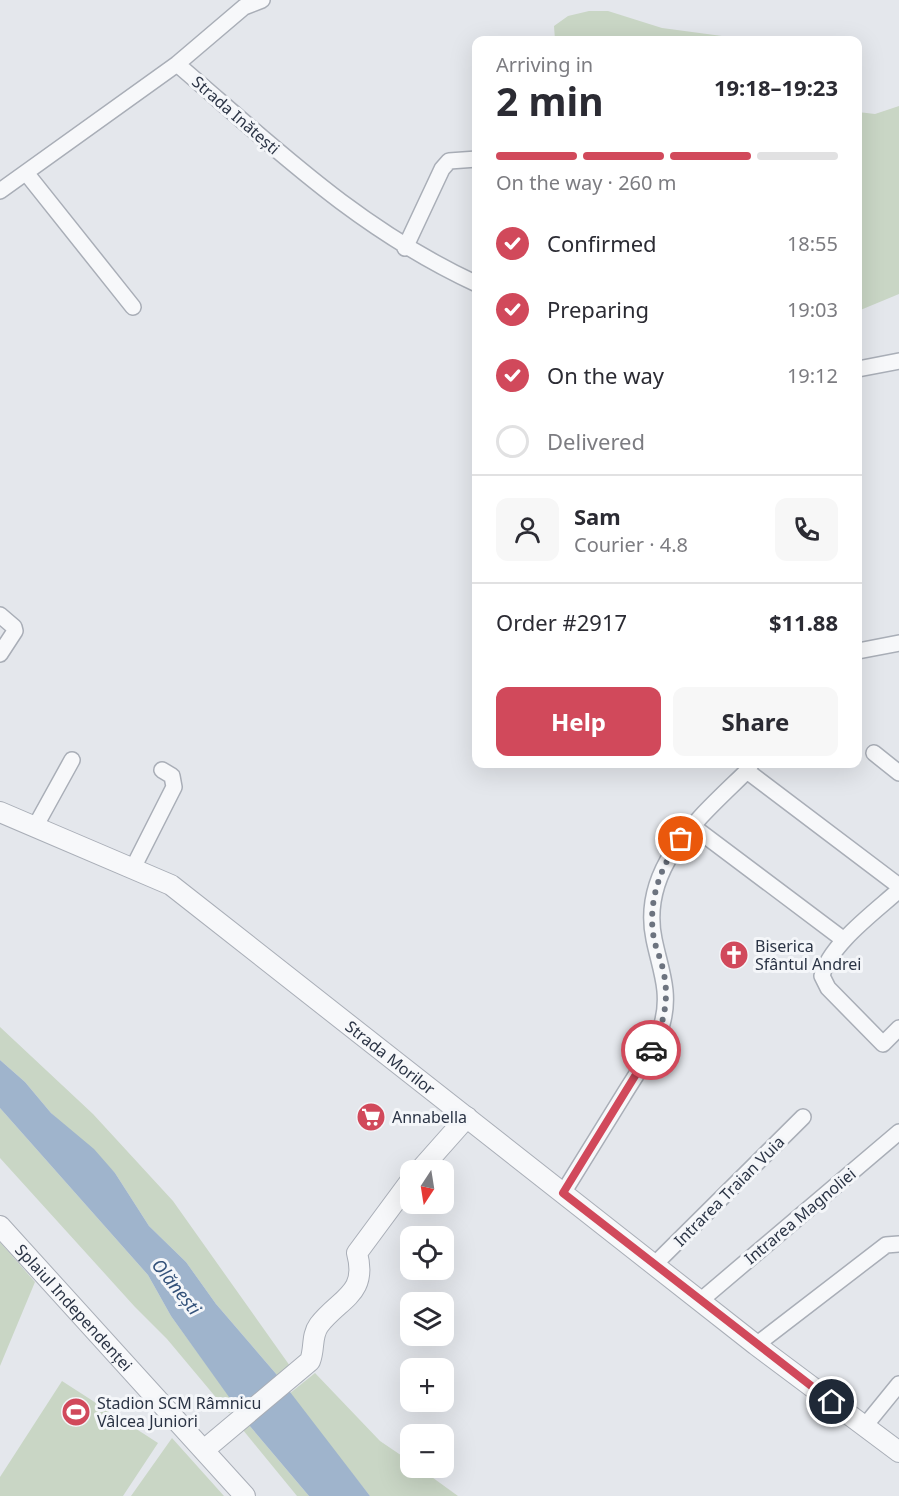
<!DOCTYPE html>
<meta charset="utf-8">
<style>
body{margin:0;font-family:"Noto Sans",sans-serif;background:#f7f7f7;color:#2b2b33;height:100vh;display:flex;flex-direction:column;font-size:22px;white-space:nowrap}
*{box-sizing:border-box;margin:0}
p{font-size:20px;color:#7c7c81}
.icon{flex:none;width:33px;height:33px;fill:none;stroke:currentColor;stroke-width:2;stroke-linecap:round;stroke-linejoin:round}
.map{position:relative;flex:1;overflow:hidden}
.details{position:absolute;left:472px;top:36px;width:390px;height:732px;display:flex;flex-direction:column;background:#fff;border-radius:12px;box-shadow:0 6px 24px #0002}
.details>*{flex:none}
.needle{width:39px;rotate:192deg}
.controls{position:absolute;left:400px;top:1160px;display:grid;gap:12px}
.controls a{display:grid;place-items:center;width:54px;height:54px;border-radius:12px;background:#fff;box-shadow:0 6px 24px #0002;font-size:30px}
.pin{position:absolute;display:grid;place-items:center;width:51px;height:51px;color:#fff;margin:-26px;border:3px solid #fff;border-radius:50%;box-shadow:0 2px 6px #0007}
.courier{position:absolute;display:grid;place-items:center;width:60px;height:60px;margin:-30px;border:4px solid #d1495b;border-radius:50%;background:#fff;color:#222;box-shadow:0 2px 8px #0007}
.overview em{font-style:normal;font-weight:700}
.overview div{display:flex;flex-direction:column-reverse}
.overview{display:flex;align-items:center;justify-content:space-between;height:102px;padding:0 24px}
h1{font-size:39px;font-weight:700;line-height:45px}
.bar{display:grid;grid-template-columns:repeat(4,1fr);gap:9px 6px;align-content:center;height:72px;padding:0 24px}
.bar i{height:8px;border-radius:4px;background:#e1e1e2}
.bar .active{background:#d1495b}
.bar p{grid-column:span 4}
.line{display:flex;align-items:center;gap:15px;padding:0 24px;border-top:2px solid #e1e1e2}
.line div{flex:1}
.round{display:grid;place-items:center;flex:none;width:63px;height:63px;border-radius:12px;background:#f7f7f7}
ol{padding:0 24px;list-style:none}
li{display:flex;align-items:center;gap:18px;height:66px}
li p{margin-inline-start:auto}
li .icon{padding:6px;border-radius:50%;background:#d1495b;color:#fff;stroke-width:4}
li:last-child{color:#7c7c81}
li i{width:33px;height:33px;border:3px solid #e1e1e2;border-radius:50%}
.action{display:flex;gap:12px;margin-top:auto;padding:12px 24px}
.action a{flex:1;height:69px;border-radius:12px;background:#d1495b;color:#fff;font-size:24px;font-weight:700;line-height:69px;text-align:center}
.action a+a{background:#f7f7f7;color:#2b2b33}
.map>svg:first-child{display:block}
.green{fill:#c9d6c5}
.water{fill:#9fb4cc}
.lines{fill:none;stroke-linecap:round;stroke-linejoin:round}
.minor-casing{stroke:#a9aeb7;stroke-width:18}
.tertiary-casing{stroke:#a9aeb7;stroke-width:22}
.minor{stroke:#f7f8fa;stroke-width:15}
.tertiary{stroke:#f7f8fa;stroke-width:20}
.done{stroke:#6c737f;stroke-width:6;stroke-dasharray:0 10.8}
.route{stroke:#d1495b;stroke-width:8}
.labels{text-anchor:middle;stroke-width:6;stroke-linejoin:round;paint-order:stroke}
.street-label{font-size:16px;fill:#2b3445;stroke:#f4f6f9}
.poi-label{font-size:16px;fill:#2b3445;stroke:#f4f6f9;text-anchor:start}
.water-label{font-size:18px;font-style:italic;fill:#34527a;stroke:#f4f6f9}
</style>
<div class="map">
<svg width="899" height="1496" viewBox="0 0 899 1496">
<rect width="100%" height="100%" fill="#e4e7ec"/>
<path class="green" d="M589 11H608L662 28 752 40H555L554 26 568 16Z
M899 106V294L858 311V112L875 114Z
M0 1027 93 1114 173 1201 290 1366 277 1375 216 1304 186 1262 149 1226 115 1173 51 1113 25 1082 0 1060Z
M0 1108 148 1275 171 1316 237 1407 229 1413 167 1339 135 1307 0 1158Z
M0 1242 35 1282 0 1366Z
M315 1373 380 1441 411 1462V1467H418L458 1496H370L289 1394Z
M62 1381 158 1443 123 1496H0V1477Z
M249 1425 309 1496H297L243 1430Z
M172 1438 224 1496H131Z"/>
<path class="water" d="M0 1060 25 1082 51 1113 94 1149 115 1173 149 1226 186 1262 216 1304 277 1375 370 1496H309L249 1425 171 1316 148 1275 0 1108Z"/>
<g class="lines">
<g class="minor-casing">
<path id="minor" d="M177 64C275 148 358 229 477 284
M27 174 133 307
M0 191 177 64 244 7 262 0
M405 248 442 169 449 161 477 159
M858 369 899 361
M0 615 14 627 15 631 0 654
M858 651 899 643
M874 753 899 773
M747 771 899 886
M691 825 844 940
M35 827 72 760
M133 868 174 787 172 776 162 770
M899 890C876 911 829 945 822 976L828 988 883 1044 899 1028
M563 1193C583 1161 603 1128 623 1096 637 1073 654 1050 662 1024 671 992 660 969 654 939 639 867 701 816 747 771L751 764
M654 1265 803 1117
M700 1301 899 1132
M756 1345 886 1245 899 1244
M864 1427 899 1384"/>
</g>
<g class="tertiary-casing">
<g id="tertiary">
<path id="s1" d="M0 812 171 885 756 1345 899 1452"/>
<path d="M420 1170 467 1117"/>
<path id="s2" d="M0 1226 245 1496"/>
<path d="M204 1450 310 1361C315 1348 311 1336 319 1325 340 1298 368 1294 357 1253L411 1180"/>
</g>
</g>
<use href="#minor" class="minor"/>
<use href="#tertiary" class="tertiary"/>
</g>
<g class="lines">
<path class="done" d="M651 1050C664 1025 670 997 663 970 661 959 656 949 654 939 647 904 660 866 681 839"/>
<path class="route" d="M651 1050 563 1193 832 1402"/>
</g>
<defs>
<g id="church-disc" transform="scale(1.5)"><circle r="9.5" fill="#d1495b" stroke="#f4f6f9"/><path d="M-1.2-6h2.4v3.5h3.3v2.4h-3.3V6h-2.4V-.1h-3.3v-2.4h3.3Z" fill="#fff"/></g>
<g id="supermarket-disc" transform="scale(1.5)"><circle r="9.5" fill="#d1495b" stroke="#f4f6f9"/><path d="M-6-5.5h2.5l.6 2H6L4.5 2H-2.5L-4.4-4H-6ZM-1.5 3.2a1.3 1.3 0 1 0 .1 0ZM3 3.2a1.3 1.3 0 1 0 .1 0Z" fill="#fff"/></g>
<g id="stadium-disc" transform="scale(1.5)"><circle r="9.5" fill="#d1495b" stroke="#f4f6f9"/><path d="M0-5a6.5 5 0 1 0 0 10a6.5 5 0 1 0 0-10ZM-3.5-1.8h7v3.6h-7Z" fill="#fff"/></g>
</defs>
<g fill-rule="evenodd">
<use href="#church-disc" x="734" y="955"/>
<use href="#supermarket-disc" x="371" y="1117"/>
<use href="#stadium-disc" x="76" y="1412"/>
</g>
<g class="labels">
<g class="street-label">
<text transform="translate(236 115) rotate(41)" y="6">Strada Inătești</text>
<text dy="6" stroke="none"><textPath href="#s1" startOffset="465">Strada Morilor</textPath></text>
<text transform="translate(729 1191) rotate(-45)" y="6">Intrarea Traian Vuia</text>
<text transform="translate(800 1216) rotate(-40)" y="6">Intrarea Magnoliei</text>
<text dy="6" stroke="none"><textPath href="#s2" startOffset="110">Splaiul Independenței</textPath></text>
</g>
<g class="poi-label">
<text x="755" y="952">Biserica<tspan x="755" dy="18">Sfântul Andrei</tspan></text>
<text x="392" y="1123">Annabella</text>
<text x="97" y="1409">Stadion SCM Râmnicu<tspan x="97" dy="18">Vâlcea Juniori</tspan></text>
</g>
<g class="water-label">
<text transform="translate(176 1287) rotate(51)" y="6">Olănești</text>
</g>
</g>
</svg>
<div class="controls">
<a><svg class="needle" viewBox="-14 -14 28 28"><path d="M0-13l5 13h-10z" fill="#e53935"/><path d="M0 13l5-13h-10z" fill="#7c7c81"/></svg></a>
<a><svg class="icon" aria-label="locate" viewBox="0 0 24 24"><circle cx="12" cy="12" r="6"/><path d="M12 2v4M12 18v4M2 12h4M18 12h4"/></svg></a>
<a><svg class="icon" aria-label="layers" viewBox="0 0 24 24"><path d="M12 4l9 5-9 5-9-5zM3 14l9 5 9-5"/></svg></a>
<a>+</a>
<a>−</a>
</div>
<div class="pin" style="left:681px;top:839px;background:#ea580c"><svg class="icon" aria-label="bag" viewBox="0 0 24 24"><path d="M5 8h14l-1 12H6zM9 8a3 3 0 0 1 6 0"/></svg></div>
<div class="pin" style="left:832px;top:1402px;background:#1f2937"><svg class="icon" aria-label="home" viewBox="0 0 24 24"><path d="M3 11l9-7 9 7M6 9v11h12V9"/></svg></div>
<div class="courier" style="left:651px;top:1050px"><svg class="icon" aria-label="car" viewBox="0 0 24 24"><path d="M5 17H2v-5l4-1 3-4h7l3 4 3 1v5h-3M9 17h6M6 11h13"/><circle cx="7" cy="17" r="2"/><circle cx="17" cy="17" r="2"/></svg></div>
<section class="details">
<div class="overview"><div><h1>2 min</h1><p>Arriving in</p></div><em>19:18–19:23</em></div>
<div class="bar"><i class="active"></i><i class="active"></i><i class="active"></i><i></i><p>On the way · 260 m</p></div>
<ol>
<li><svg class="icon" aria-label="check" viewBox="0 0 24 24"><path d="M5 12l5 5 9-10"/></svg>Confirmed<p>18:55</p></li>
<li><svg class="icon" aria-label="check" viewBox="0 0 24 24"><path d="M5 12l5 5 9-10"/></svg>Preparing<p>19:03</p></li>
<li><svg class="icon" aria-label="check" viewBox="0 0 24 24"><path d="M5 12l5 5 9-10"/></svg>On the way<p>19:12</p></li>
<li><i></i>Delivered</li>
</ol>
<div class="line" style="height:108px"><a class="round"><svg class="icon" aria-label="person" viewBox="0 0 24 24"><circle cx="12" cy="8" r="4"/><path d="M4 21q1-7 8-7t8 7"/></svg></a><div><b>Sam</b><p>Courier · 4.8</p></div><a class="round"><svg class="icon" aria-label="phone" viewBox="0 0 24 24"><path d="M5 4h4l2 5-3 2q2 4 5 5l2-3 5 2v4C11 20 4 13 5 4z"/></svg></a></div>
<div class="line" style="height:78px"><div>Order #2917</div><b>$11.88</b></div>
<div class="action"><a>Help</a><a>Share</a></div>
</section>
</div>
